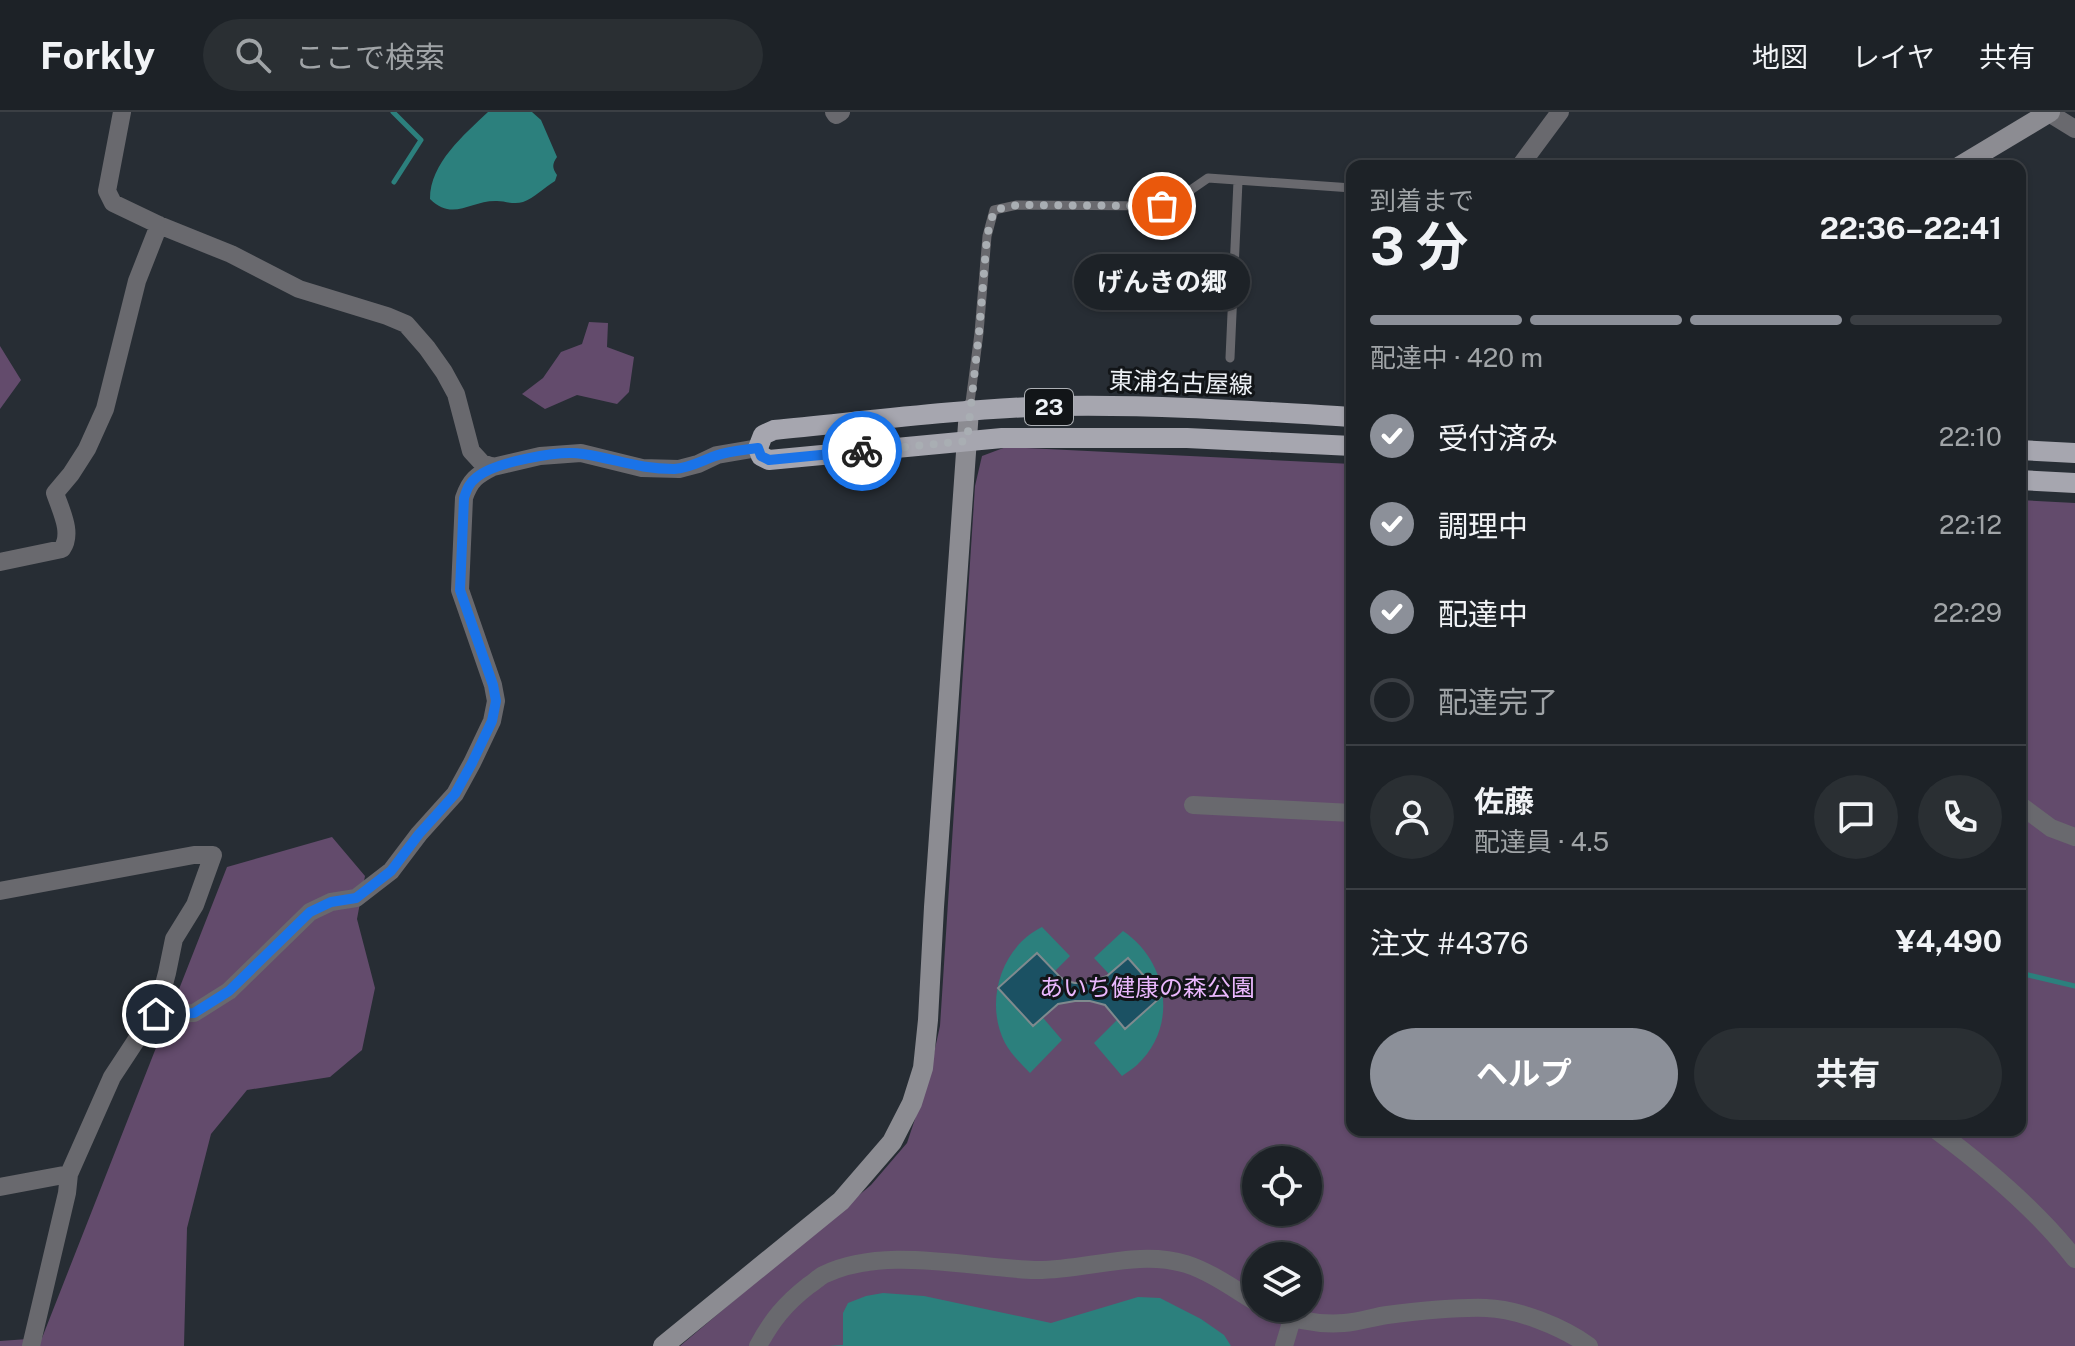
<!DOCTYPE html>
<html lang="ja">
<meta charset="utf-8">
<style>
body{margin:0;font-family:"Public Sans","Noto Sans JP",sans-serif;background:#2a2f33;color:#f1f3f6;height:100vh;display:flex;flex-direction:column;font-size:30px;white-space:nowrap}
*{box-sizing:border-box;margin:0}
p{font-size:26px;color:#a0a4a7}
.icon{flex:none;width:44px;height:44px;fill:none;stroke:currentColor;stroke-width:2;stroke-linecap:round;stroke-linejoin:round}
.map{position:relative;flex:1;overflow:hidden}
.side{position:absolute;left:1346px;top:48px;width:680px;height:976px;display:flex;flex-direction:column;background:#1d2227;border-radius:16px;box-shadow:0 2px 6px #0004,0 0 0 2px #3b3f44}
.side>*{flex:none}
.fabs{position:absolute;left:1242px;top:1034px;display:grid;gap:16px}
.fabs a{display:grid;place-items:center;width:80px;height:80px;border-radius:50%;background:#1d2227;box-shadow:0 2px 6px #0004,0 0 0 2px #3b3f44;font-size:40px}
.pin{position:absolute;display:grid;place-items:center;width:68px;height:68px;color:#fff;margin:-34px;border:4px solid #fff;border-radius:50%;box-shadow:0 2px 8px #0007}
.courier{position:absolute;display:grid;place-items:center;width:80px;height:80px;margin:-40px;border:6px solid #1a73e8;border-radius:50%;background:#fff;color:#222;box-shadow:0 2px 10px #0007}
.bubble{position:absolute;height:56px;border-radius:28px;background:#1d2227;box-shadow:0 2px 6px #0004,0 0 0 2px #3b3f44;font-size:26px;font-weight:700;line-height:56px;text-align:center}
.head em{font-style:normal;font-weight:700}
.head div{display:flex;flex-direction:column-reverse}
.head{display:flex;align-items:center;justify-content:space-between;height:136px;padding:0 24px}
h1{font-size:52px;font-weight:700;line-height:60px}
.bar{display:grid;grid-template-columns:repeat(4,1fr);gap:12px 8px;align-content:center;height:96px;padding:0 24px}
.bar i{height:10px;border-radius:6px;background:#3b3f44}
.bar .selected{background:#8c9099}
.bar p{grid-column:span 4}
.line{display:flex;align-items:center;gap:20px;padding:0 24px;border-top:2px solid #3b3f44}
.line div{flex:1}
.round{display:grid;place-items:center;flex:none;width:84px;height:84px;border-radius:42px;background:#2a2f33}
ol{padding:0 24px;list-style:none}
li{display:flex;align-items:center;gap:24px;height:88px}
li p{margin-inline-start:auto}
li .icon{padding:8px;border-radius:50%;background:#8c9099;color:#fff;stroke-width:4}
li:last-child{color:#a0a4a7}
li i{width:44px;height:44px;border:4px solid #3b3f44;border-radius:50%}
.action{display:flex;gap:16px;margin-top:auto;padding:16px 24px}
.action a{flex:1;height:92px;border-radius:48px;background:#8c9099;color:#fff;font-size:32px;font-weight:700;line-height:92px;text-align:center}
.action a+a{background:#2a2f33;color:#f1f3f6}
header{display:flex;align-items:center;gap:48px;box-sizing:border-box;height:112px;padding:0 40px;background:#1d2227;border-bottom:2px solid #3b3f44}
header strong{font-size:38px}
nav{display:flex;gap:44px;margin-inline-start:auto;font-size:28px}
.search{width:560px;height:72px;background:#2a2f33;display:flex;align-items:center;gap:20px;box-sizing:border-box;padding:0 28px;border-radius:44px;color:#a0a4a7;font-size:30px}
.map>svg:first-child{display:block}
.green{fill:#634b6c;fill-rule:evenodd}
.water{fill:#2c807d}
.lines{fill:none;stroke-linecap:round;stroke-linejoin:round}
.stream{stroke:#2c807d;stroke-width:5}
.building{fill:#1b5163;stroke:#7f8a8e;stroke-width:2}
.lane{stroke:#69696e;stroke-width:9}
.street{stroke:#69696e;stroke-width:18}
.secondary{stroke:#8c8c92;stroke-width:20}
.primary{stroke:#a6a6af;stroke-width:20}
.done{stroke:#a9aeb3;stroke-width:8;stroke-dasharray:0 14.4}
.route{stroke:#1a73e8;stroke-width:10}
.labels{text-anchor:middle;stroke-width:6;stroke-linejoin:round;paint-order:stroke}
.shield{fill:#121518;stroke:#adb0b5;stroke-width:2}
.shield-label{font-size:22px;font-weight:bold;fill:#eff3f8}
.street-label{font-size:24px;fill:#eff3f8;stroke:#121518}
.park-label{font-size:24px;fill:#eab7fd;stroke:#121518}
</style>
<header>
<strong>Forkly</strong>
<div class="search"><svg class="icon" aria-label="search" viewBox="0 0 24 24"><circle cx="10" cy="10" r="6"/><path d="M15 15l6 6"/></svg>ここで検索</div>
<nav><a>地図</a><a>レイヤ</a><a>共有</a></nav>
</header>
<div class="map">
<svg width="2075" height="1234" viewBox="0 0 2075 1234">
<rect width="100%" height="100%" fill="#272d34"/>
<path class="green" d="M589 210 608 211 607 235 634 245 629 280 617 292 577 283 545 297 522 282 543 266 561 240 582 232Z
M0 234 21 268 0 297Z
M1006 335 1352 352V1018H2020V388L2075 391V1234H680L871 1073 907 1031 928 968 940 914 975 374 982 344ZM1256 1048H1308V1100H1256ZM1256 1144H1308V1196H1256Z
M332 725 365 764 357 807 375 876 362 938 330 965 247 978 211 1022 187 1116 184 1234H0V1229L42 1226 227 755Z"/>
<path class="water" d="M488 0H532L541 8 557 45C552 52 552 56 557 63L555 69C545 75 534 86 523 90 514 93 505 89 497 89 471 88 453 110 430 87 430 51 464 23 488 0Z
M1042 815 1070 844 1027 887 1062 928 1030 961C1021 952 1011 942 1005 931 984 890 1001 835 1042 815Z
M1123 819C1168 849 1179 914 1137 953 1133 957 1127 960 1122 964L1094 931 1135 890 1094 846Z
M883 1181 924 1184 1051 1211 1138 1185 1160 1186 1201 1207 1224 1223 1231 1234H829L843 1233V1201L848 1191 866 1184Z"/>
<g class="lines">
<path class="stream" d="M393 0 421 28 394 70
M2020 861 2075 874"/>
</g>
<path class="building" d="M1037 841 1059 864 1066 869 1075 871H1088L1107 864 1128 846 1162 884 1125 917 1105 893 1090 889H1075L1058 892 1033 914 998 876Z"/>
<g class="lines">
<path class="lane" d="M1230 246 1238 69
M969 298 979 221 987 124 994 98 1017 93 1162 94 1182 84 1208 66 1352 76"/>
<path class="street" d="M122 0 107 79 113 91 159 113 231 142 299 177 387 204 406 212 427 236 444 260 456 282 471 339 482 351 493 355C477 363 470 368 464 386L460 478 493 573 496 589 492 609 472 651 455 682 419 722 391 759 356 786 331 790 310 800 229 879 194 901 156 902
M834 0 836 3 841 0
M2049 1 2075 17
M1520 54 1560 0
M493 355 540 344 581 341 642 356 679 357 698 352 717 343 758 336
M0 450 62 437C73 421 61 399 55 381L71 362 87 337 105 297 137 169 159 113
M1193 693 1352 701
M2020 693 2051 716 2075 725
M0 779 194 743H213L195 793 174 827 167 861 156 902 139 924 112 965 69 1062 67 1081 31 1234
M1936 1018C1987 1056 2037 1098 2075 1147
M0 1075 69 1062
M1267 1196C1292 1208 1316 1213 1344 1211 1359 1210 1373 1205 1387 1203 1419 1199 1454 1195 1486 1196 1518 1197 1563 1215 1589 1234
M758 1234C772 1208 785 1192 808 1174 813 1171 818 1166 823 1163 884 1133 969 1156 1035 1158 1085 1159 1137 1137 1186 1152 1211 1160 1234 1177 1256 1190
M1284 1234 1292 1207"/>
<path class="secondary" d="M1960 54 2050 0
M663 1234 841 1089 892 1030 912 991 923 956 928 908 934 795 969 298"/>
<path class="primary" d="M1352 305C1253 299 1153 292 1053 294 960 297 867 309 774 318L763 323 758 336 761 344 769 348 1002 326H1187L1352 334
M2020 338 2075 341
M2020 368 2075 371"/>
</g>
<g class="lines">
<path class="done" d="M862 339 967 329 979 221 987 124 994 98 1017 93 1162 94"/>
<path class="route" d="M156 902 194 901 229 879 310 800 331 790 356 786 391 759 419 722 455 682 472 651 492 609 496 589 493 573 460 478 464 386C467 377 469 371 477 365 495 350 559 338 583 342 616 347 639 357 674 357 690 356 701 349 715 344 728 339 744 338 758 336L761 344 769 348 862 339"/>
</g>
<g class="labels">
<rect class="shield" x="1025" y="277" width="48" height="36" rx="6"/>
<g class="shield-label">
<text x="1049" y="303">23</text>
</g>
<g class="street-label">
<text transform="translate(1181 271) rotate(2)" y="8">東浦名古屋線</text>
</g>
<g class="park-label">
<text x="1147" y="884">あいち健康の森公園</text>
</g>
</g>
</svg>
<div class="fabs">
<a><svg class="icon" aria-label="locate" viewBox="0 0 24 24"><circle cx="12" cy="12" r="6"/><path d="M12 2v4M12 18v4M2 12h4M18 12h4"/></svg></a>
<a><svg class="icon" aria-label="layers" viewBox="0 0 24 24"><path d="M12 4l9 5-9 5-9-5zM3 14l9 5 9-5"/></svg></a>
</div>
<div class="pin" style="left:1162px;top:94px;background:#ea580c"><svg class="icon" aria-label="bag" viewBox="0 0 24 24"><path d="M5 8h14l-1 12H6zM9 8a3 3 0 0 1 6 0"/></svg></div>
<div class="pin" style="left:156px;top:902px;background:#1f2937"><svg class="icon" aria-label="home" viewBox="0 0 24 24"><path d="M3 11l9-7 9 7M6 9v11h12V9"/></svg></div>
<div class="courier" style="left:862px;top:339px"><svg class="icon" aria-label="bike" viewBox="0 0 24 24"><circle cx="6" cy="16" r="4"/><circle cx="18" cy="16" r="4"/><path d="M6 16l4-8h5l3 8M10 8l3 8H6M13 5h3"/></svg></div>
<div class="bubble" style="left:1074px;top:142px;width:176px">げんきの郷</div>
<section class="side">
<div class="head"><div><h1>3 分</h1><p>到着まで</p></div><em>22:36–22:41</em></div>
<div class="bar"><i class="selected"></i><i class="selected"></i><i class="selected"></i><i></i><p>配達中 · 420 m</p></div>
<ol>
<li><svg class="icon" aria-label="check" viewBox="0 0 24 24"><path d="M5 12l5 5 9-10"/></svg>受付済み<p>22:10</p></li>
<li><svg class="icon" aria-label="check" viewBox="0 0 24 24"><path d="M5 12l5 5 9-10"/></svg>調理中<p>22:12</p></li>
<li><svg class="icon" aria-label="check" viewBox="0 0 24 24"><path d="M5 12l5 5 9-10"/></svg>配達中<p>22:29</p></li>
<li><i></i>配達完了</li>
</ol>
<div class="line" style="height:144px"><a class="round"><svg class="icon" aria-label="person" viewBox="0 0 24 24"><circle cx="12" cy="8" r="4"/><path d="M4 21q1-7 8-7t8 7"/></svg></a><div><b>佐藤</b><p>配達員 · 4.5</p></div><a class="round"><svg class="icon" aria-label="chat" viewBox="0 0 24 24"><path d="M4 5h16v11H9l-5 4z"/></svg></a><a class="round"><svg class="icon" aria-label="phone" viewBox="0 0 24 24"><path d="M5 4h4l2 5-3 2q2 4 5 5l2-3 5 2v4C11 20 4 13 5 4z"/></svg></a></div>
<div class="line" style="height:104px"><div>注文 #4376</div><b>¥4,490</b></div>
<div class="action"><a>ヘルプ</a><a>共有</a></div>
</section>
</div>
